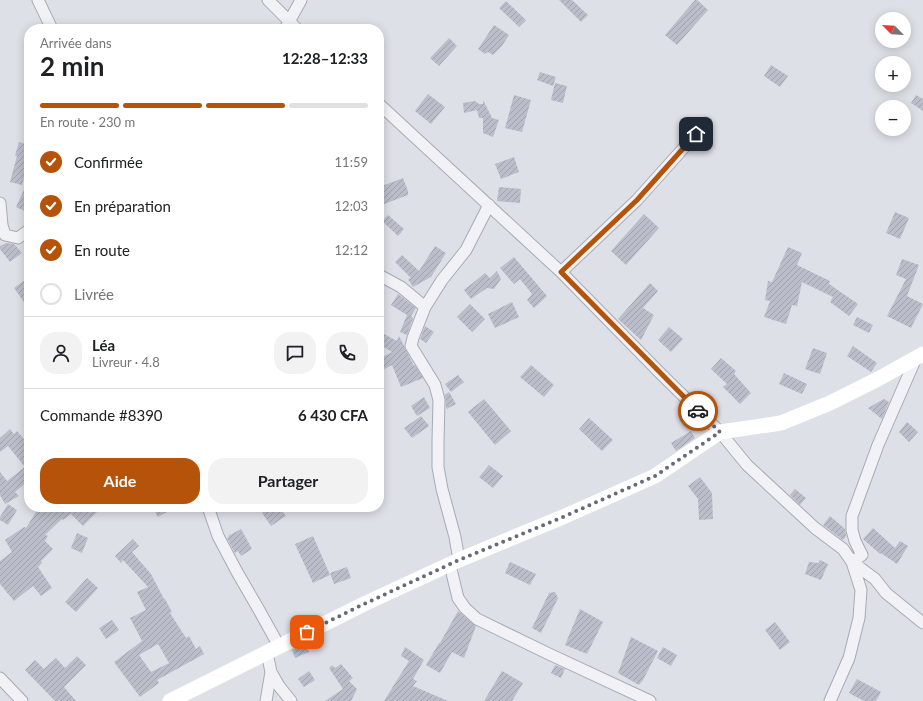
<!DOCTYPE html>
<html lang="fr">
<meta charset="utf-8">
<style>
body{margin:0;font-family:Lato,sans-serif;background:#f2f2f2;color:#202124;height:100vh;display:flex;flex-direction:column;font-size:15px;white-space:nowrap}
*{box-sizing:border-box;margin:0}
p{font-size:13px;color:#757577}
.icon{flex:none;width:22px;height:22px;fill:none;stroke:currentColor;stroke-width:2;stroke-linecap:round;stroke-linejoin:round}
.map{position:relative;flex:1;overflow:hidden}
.panel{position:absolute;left:24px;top:24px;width:360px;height:488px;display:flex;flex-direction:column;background:#fff;border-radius:16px;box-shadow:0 2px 10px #0003}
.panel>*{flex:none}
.needle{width:26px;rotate:294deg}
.buttons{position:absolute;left:875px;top:12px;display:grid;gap:8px}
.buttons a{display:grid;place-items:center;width:36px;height:36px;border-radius:50%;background:#fff;box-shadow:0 2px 10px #0003;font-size:20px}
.pin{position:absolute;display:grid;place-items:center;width:34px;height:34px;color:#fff;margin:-17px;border-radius:8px;box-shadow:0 2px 6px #0006}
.courier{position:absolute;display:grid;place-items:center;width:40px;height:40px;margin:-20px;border:3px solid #b45309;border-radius:50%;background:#fff;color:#222;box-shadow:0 1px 5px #0007}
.headline em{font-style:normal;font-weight:700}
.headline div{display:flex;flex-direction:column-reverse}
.headline{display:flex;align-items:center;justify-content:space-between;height:68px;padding:0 16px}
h1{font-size:26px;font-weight:700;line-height:30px}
.bar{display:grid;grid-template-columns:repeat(4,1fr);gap:6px 4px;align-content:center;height:48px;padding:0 16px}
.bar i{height:5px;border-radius:3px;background:#e0e0e0}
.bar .selected{background:#b45309}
.bar p{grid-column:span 4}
.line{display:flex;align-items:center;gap:10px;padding:0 16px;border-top:1px solid #e0e0e0}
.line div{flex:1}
.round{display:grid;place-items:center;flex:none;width:42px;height:42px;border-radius:16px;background:#f2f2f2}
ol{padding:0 16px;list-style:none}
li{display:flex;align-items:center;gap:12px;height:44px}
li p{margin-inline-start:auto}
li .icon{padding:4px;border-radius:50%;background:#b45309;color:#fff;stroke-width:4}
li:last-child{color:#757577}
li i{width:22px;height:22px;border:2px solid #e0e0e0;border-radius:50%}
.button{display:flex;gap:8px;margin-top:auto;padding:8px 16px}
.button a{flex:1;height:46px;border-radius:16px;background:#b45309;color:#fff;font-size:16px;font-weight:700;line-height:46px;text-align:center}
.button a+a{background:#f2f2f2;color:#202124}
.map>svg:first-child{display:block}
.building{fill:url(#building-hatch);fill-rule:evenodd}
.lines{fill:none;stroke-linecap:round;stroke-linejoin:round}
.minor-casing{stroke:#a7aab4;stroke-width:13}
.minor{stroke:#f1f1f6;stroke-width:11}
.secondary{stroke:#fff;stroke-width:15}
.done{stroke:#686a79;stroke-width:4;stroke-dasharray:0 7.2}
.route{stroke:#b45309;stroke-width:5}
</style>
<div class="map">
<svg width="923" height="701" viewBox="0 0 923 701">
<defs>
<pattern id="building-hatch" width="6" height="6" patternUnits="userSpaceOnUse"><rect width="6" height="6" fill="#bbbeca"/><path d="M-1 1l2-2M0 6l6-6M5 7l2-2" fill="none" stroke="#a1a3af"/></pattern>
</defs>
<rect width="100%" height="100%" fill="#dee0e7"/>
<path class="building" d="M559 0H572L588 15 581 22Z
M695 0H697L708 10 677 45 665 35Z
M506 1 526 20 519 27 499 8Z
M494 25 509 35 502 46 493 55 488 52 485 54 478 49Z
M449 38 457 46 439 66 430 58Z
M771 65 788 76 780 87 764 76Z
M540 72 556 77 553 86 537 80Z
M555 83 567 86 563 103 551 100Z
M428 94 445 107 431 124 415 111Z
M514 95 531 100 522 132 505 128Z
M916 95 923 99V111L911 103Z
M483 100 492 118 499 120 493 137 483 133V118H479L477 110 464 113 463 103 475 101 479 104H483Z
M19 142 29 145V160L22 185 10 182 17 156H15Z
M514 157 519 172 501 179 495 164Z
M403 178 408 191V195L379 206V187Z
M29 179V213L16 207Z
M499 187 521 189 520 203 497 201Z
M895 212 909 218 900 239 886 233Z
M644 214 659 228 626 265 611 251Z
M388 215 404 229 398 236 382 221Z
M6 243 14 244 22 253 10 262 0 249V246Z
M435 246 446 253 431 277 413 287 408 279 411 278 395 262 402 255 419 271Z
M788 247 802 253 797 265 830 281 829 284 858 304 849 316 830 302 833 297 802 282 797 306 792 305 786 324 764 317 770 301 765 300 768 281 772 282Z
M514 257 547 296 534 308 527 300 532 294 520 279 514 284 500 268Z
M902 259 919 265 907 296 923 304 911 328 887 316 906 279 896 275Z
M497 271 501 279 494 289 487 288 471 299 464 290 485 273 490 278Z
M29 277V309L14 288Z
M650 283 658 291 643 308 654 315 641 340 618 319Z
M398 294 416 308 411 316 413 318 407 335 400 332 407 315 391 305Z
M512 302 519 317 495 328 488 314Z
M470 304 485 319 472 332 457 317Z
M857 317 873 325 869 333 853 325Z
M425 326 434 332 426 343 420 339Z
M669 327 683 339 671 352 658 340Z
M382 333 397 341 399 336 414 366 415 365 423 378 401 387 392 365 379 372V359L392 352 379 344V338Z
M853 346 877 363 871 372 847 356Z
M813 348 827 353 820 374 805 369Z
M721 358 736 371 734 374 751 393 740 404 723 387 727 384 711 369Z
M531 365 554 385 544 397 520 377Z
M784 373 807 384 802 394 779 384Z
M458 375 464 382 451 392 445 384Z
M449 392 456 404 447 409 446 407 445 395Z
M424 397 430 408 417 416 411 406Z
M484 399 511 431 495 445 468 412Z
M884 399 889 402 882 419 868 408Z
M421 416 429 426 412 438 404 428Z
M589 418 613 440 602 451 579 429Z
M907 422 918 432 909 442 899 432Z
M10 429 14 434 17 431 29 445V477L25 480 27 482 15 492 19 496 5 504 0 495V472L7 481 25 467 8 446 0 452V438Z
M691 431 695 438 676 451 671 443Z
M489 465 503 476 493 488 479 477Z
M700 477 712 493 713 519 699 520 698 499 688 486Z
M795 489 806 498 800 505 790 495Z
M8 504 17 510 8 525 0 520V517Z
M39 507H102L83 526 71 514 63 520 62 519 45 535 48 536 45 541 53 549 41 561 42 563 38 567 52 588 41 596 33 586 14 601 0 584V561L12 552 5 540 24 527 26 528Z
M152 507H176L158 517Z
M270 507H279L286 516 271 526 262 513Z
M830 516 845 529 846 536 843 540 823 525Z
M873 528 895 548 900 541 908 546 897 564 881 553 880 554 863 539Z
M241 529 252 549 241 556 238 551 235 553 227 538 229 537 228 536Z
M77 533 88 538 82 553 71 548Z
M313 536 330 575 313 583 295 544Z
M133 539 139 546 132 552 151 574 164 599H165L172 612 170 613 186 638 189 636 196 649 200 646 204 654 157 680 159 683 140 697 114 662 142 641 130 618 146 610 137 592 148 587 123 560 121 563 115 556ZM158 644 169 663 151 672 139 655Z
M820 560 828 564 821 580 805 574 809 562 818 563Z
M510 562 536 574 530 585 505 573Z
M347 567 351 578 334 584 330 573Z
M87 578 98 588 76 612 65 602Z
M555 592 558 598 541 633 532 628 549 593Z
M580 609 603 622 587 654 565 645Z
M458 611 476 626 464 658 452 652 440 673 426 665 439 643H440Z
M112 620 119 630 106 639 99 628Z
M775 622 790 642 780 650 765 630Z
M631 637 658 651 643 680 639 685 618 673Z
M306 644 309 652 295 658 292 650Z
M405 647 424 660 413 679 417 681 413 686 448 701H384L409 661 401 656Z
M663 647 677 655 671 666 657 658Z
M77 656 86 665 64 687 76 701H55L25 670 35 660 44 669 56 658 65 668Z
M341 664 353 678 349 681 357 689 351 701H325L343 689 329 668 332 665 335 668Z
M555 665 565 669 561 678 551 673Z
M309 671 315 680 304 687 298 679Z
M502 671 523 683 512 701H484Z
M857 679 881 692 876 701H864L849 693Z"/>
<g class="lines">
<g class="minor-casing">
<path id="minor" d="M38 0 52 29
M268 0 297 29
M285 29 301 0
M379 104 561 272 661 374 720 432 747 465 815 528 843 549 852 562 875 579 886 593 923 623
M0 203 2 225 5 235 18 238 29 230
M561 272 637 200 706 123
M379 275 401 287 425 307
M208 507 218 536 237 572 259 610 279 646
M459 560 455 537 442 489 438 467V441L439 400 435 385 411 346 413 338 425 307 442 280 466 250 489 205
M450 565 458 598 465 608 477 619 549 654 650 701
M267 653 271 672 279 686 291 701
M0 678 22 701
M266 701 271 672
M830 701 849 658 859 618 861 590 852 562 862 555 855 541 852 530V516L878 445 916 358"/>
</g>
<use href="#minor" class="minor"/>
<path class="secondary" d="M170 701 364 604 459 560 563 517 655 476 720 432 781 423 830 403 878 379 923 354"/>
</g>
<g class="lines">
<path class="done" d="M307 632 364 604 459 560 563 517 655 476 720 432 698 411"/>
<path class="route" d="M696 134 637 200 561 272 698 411"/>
</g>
</svg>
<div class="buttons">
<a><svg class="needle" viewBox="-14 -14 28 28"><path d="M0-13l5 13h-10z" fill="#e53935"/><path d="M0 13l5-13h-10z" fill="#757577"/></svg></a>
<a>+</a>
<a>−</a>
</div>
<div class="pin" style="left:307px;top:632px;background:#ea580c"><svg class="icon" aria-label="bag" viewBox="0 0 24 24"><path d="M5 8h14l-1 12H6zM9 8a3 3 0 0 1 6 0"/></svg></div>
<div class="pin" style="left:696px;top:134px;background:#1f2937"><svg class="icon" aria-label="home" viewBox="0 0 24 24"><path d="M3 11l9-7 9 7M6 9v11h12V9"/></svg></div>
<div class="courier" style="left:698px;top:411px"><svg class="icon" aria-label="car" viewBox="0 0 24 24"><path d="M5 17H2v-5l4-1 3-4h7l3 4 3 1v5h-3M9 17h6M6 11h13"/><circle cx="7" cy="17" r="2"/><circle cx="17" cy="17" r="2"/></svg></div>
<section class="panel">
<div class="headline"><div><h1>2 min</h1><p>Arrivée dans</p></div><em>12:28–12:33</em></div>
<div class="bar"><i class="selected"></i><i class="selected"></i><i class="selected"></i><i></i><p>En route · 230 m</p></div>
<ol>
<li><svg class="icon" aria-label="check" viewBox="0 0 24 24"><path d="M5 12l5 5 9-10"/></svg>Confirmée<p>11:59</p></li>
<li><svg class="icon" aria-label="check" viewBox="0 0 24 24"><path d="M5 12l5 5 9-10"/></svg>En préparation<p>12:03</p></li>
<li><svg class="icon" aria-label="check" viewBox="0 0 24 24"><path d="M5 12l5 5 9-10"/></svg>En route<p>12:12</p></li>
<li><i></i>Livrée</li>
</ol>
<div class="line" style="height:72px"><a class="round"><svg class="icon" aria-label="person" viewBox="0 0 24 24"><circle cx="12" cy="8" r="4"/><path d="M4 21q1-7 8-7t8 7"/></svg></a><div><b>Léa</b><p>Livreur · 4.8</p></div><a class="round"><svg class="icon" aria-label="chat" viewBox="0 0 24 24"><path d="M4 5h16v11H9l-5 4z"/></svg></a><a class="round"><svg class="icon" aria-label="phone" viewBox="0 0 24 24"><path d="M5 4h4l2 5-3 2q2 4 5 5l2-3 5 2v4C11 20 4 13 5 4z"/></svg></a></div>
<div class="line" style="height:52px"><div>Commande #8390</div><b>6 430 CFA</b></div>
<div class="button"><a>Aide</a><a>Partager</a></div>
</section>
</div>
